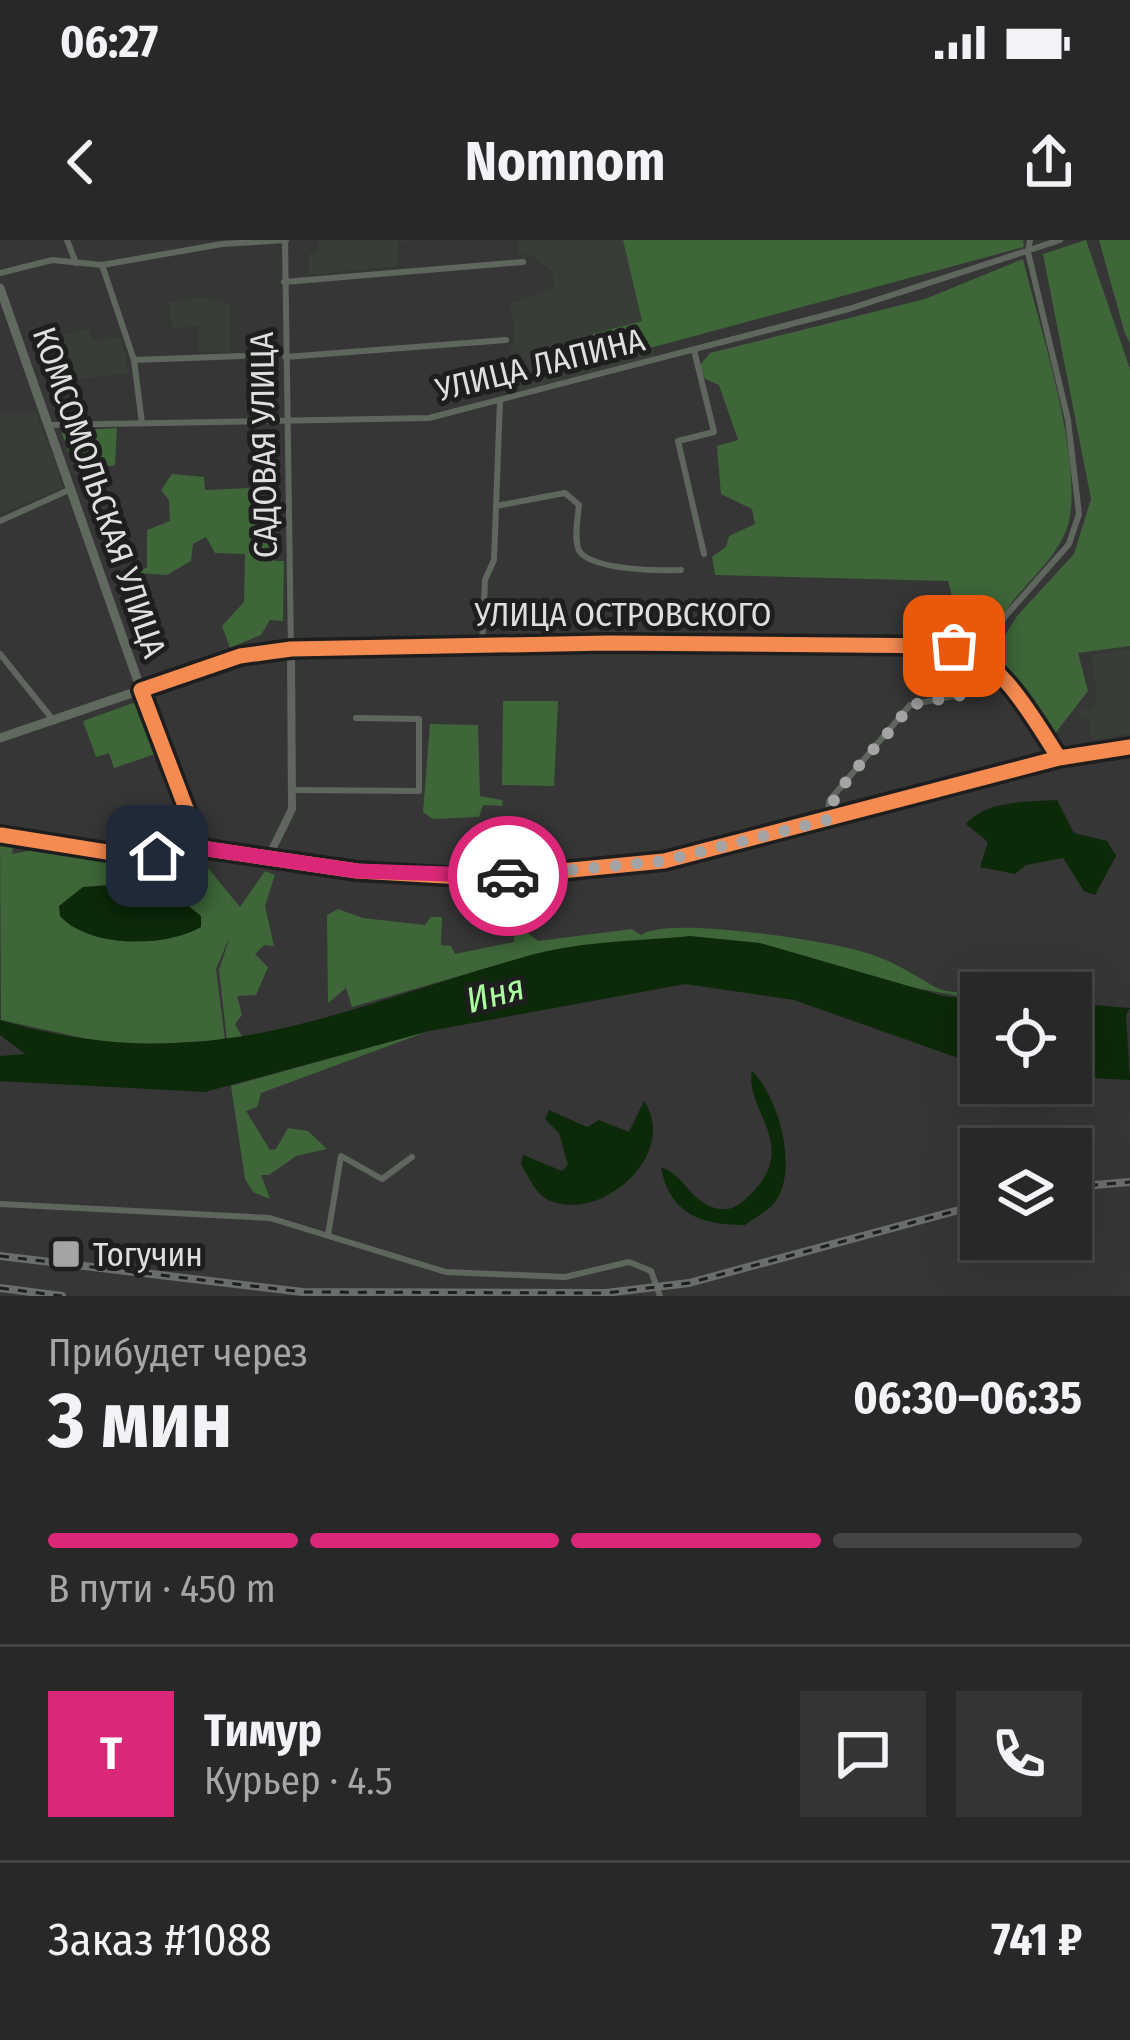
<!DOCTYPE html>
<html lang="ru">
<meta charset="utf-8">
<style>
body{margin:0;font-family:"Fira Sans Condensed",sans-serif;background:#343434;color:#f1f3f6;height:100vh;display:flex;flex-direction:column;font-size:45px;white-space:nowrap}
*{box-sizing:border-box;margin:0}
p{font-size:39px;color:#a5a6a8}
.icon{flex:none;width:66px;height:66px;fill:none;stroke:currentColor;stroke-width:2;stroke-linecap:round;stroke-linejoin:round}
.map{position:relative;height:1056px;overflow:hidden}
.panel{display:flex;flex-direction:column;background:#282828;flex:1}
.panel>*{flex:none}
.fabs{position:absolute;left:960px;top:732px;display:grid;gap:24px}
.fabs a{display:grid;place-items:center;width:132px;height:132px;border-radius:0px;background:#282828;box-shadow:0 12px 48px #0002,0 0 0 3px #444445;font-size:60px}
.pin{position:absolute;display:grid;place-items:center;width:102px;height:102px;color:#fff;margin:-51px;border-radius:24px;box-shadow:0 6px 18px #0006}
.courier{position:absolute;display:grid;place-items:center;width:120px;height:120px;margin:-60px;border:9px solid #db2777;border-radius:50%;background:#fff;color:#222;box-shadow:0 3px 15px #0007}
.summary em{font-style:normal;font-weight:700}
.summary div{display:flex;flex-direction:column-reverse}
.summary{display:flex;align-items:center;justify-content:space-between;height:204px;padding:0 48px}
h1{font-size:78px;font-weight:700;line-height:90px}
.bar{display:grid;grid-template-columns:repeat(4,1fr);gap:18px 12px;align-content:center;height:144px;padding:0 48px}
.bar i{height:15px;border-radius:9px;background:#444445}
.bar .current{background:#db2777}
.bar p{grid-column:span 4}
.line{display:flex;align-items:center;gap:30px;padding:0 48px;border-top:3px solid #444445}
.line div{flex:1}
.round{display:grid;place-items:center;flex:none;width:126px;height:126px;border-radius:0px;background:#343434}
.status{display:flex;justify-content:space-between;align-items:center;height:84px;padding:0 60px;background:#282828;direction:ltr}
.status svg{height:33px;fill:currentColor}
header{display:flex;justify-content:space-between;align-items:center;height:156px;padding:0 48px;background:#282828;font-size:54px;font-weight:700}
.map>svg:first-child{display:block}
.built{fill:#383d37}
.green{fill:#3e6639}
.water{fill:#0c2909}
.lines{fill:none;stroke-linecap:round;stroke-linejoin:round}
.minor{stroke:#5f665e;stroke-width:6}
.tertiary{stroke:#5f665e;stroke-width:8}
.secondary{stroke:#60695e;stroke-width:9}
.rail-casing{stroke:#6a6e6a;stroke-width:8}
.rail{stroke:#1d1e1d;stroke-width:3;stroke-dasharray:9;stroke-linecap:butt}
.cycleway-casing{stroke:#1d1e1d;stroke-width:22}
.cycleway{stroke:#f68b52;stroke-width:15}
.done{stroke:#a3a4a3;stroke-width:12;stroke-dasharray:0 21.6}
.route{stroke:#db2777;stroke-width:15}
.poi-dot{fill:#a3a4a3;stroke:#1d1e1d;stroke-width:4.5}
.labels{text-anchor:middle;stroke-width:10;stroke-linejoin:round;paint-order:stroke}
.street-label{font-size:33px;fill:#dedfde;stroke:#1d1e1d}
.poi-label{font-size:33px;fill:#dedfde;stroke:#1d1e1d;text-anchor:start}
.water-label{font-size:36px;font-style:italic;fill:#aafc9f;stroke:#1d1e1d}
</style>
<div class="status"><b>06:27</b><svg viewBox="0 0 49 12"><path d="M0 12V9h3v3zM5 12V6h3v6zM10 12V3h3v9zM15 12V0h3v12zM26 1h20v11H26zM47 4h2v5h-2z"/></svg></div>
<header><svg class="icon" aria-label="back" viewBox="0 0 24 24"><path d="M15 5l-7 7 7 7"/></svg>Nomnom<svg class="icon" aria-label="share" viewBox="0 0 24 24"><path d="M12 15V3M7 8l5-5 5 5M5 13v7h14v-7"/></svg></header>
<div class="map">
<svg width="1130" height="1056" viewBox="0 0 1130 1056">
<rect width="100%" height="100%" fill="#363636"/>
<path class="built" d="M318 0H414L397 2V26L309 35V14L319 11Z
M518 0H626L655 116 520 153 509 116 515 92 510 64 554 48 552 31 526 12 519 15Z
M206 57 231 66 230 113 199 112V86L172 89 169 62Z
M89 89 92 101 121 97 129 133 74 140 60 95Z
M36 172 64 247 0 274V173Z
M1130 409V494L1091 500 1088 479H1080L1079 469 1093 468 1097 457 1091 415Z"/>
<path class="green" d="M623 0H1023L1024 7 598 122 593 94 642 81Z
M1086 0 1130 129V406L1078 413 1088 451 1054 495 992 415 1017 376 1074 314 1091 259 1043 14Z
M1099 0H1130V103L1125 94Z
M1023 19C1039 86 1083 216 1069 281 1062 310 1036 334 1017 356 1005 370 993 398 978 405L963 398 948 341 715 335 712 317 726 307 729 296 755 284 752 269 721 254 717 206 738 200 719 145 705 139 699 126 710 113 925 59Z
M117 188 115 225 76 233 61 191Z
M172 234 204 237 205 250 276 247V254L256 256 258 283H283L271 307 275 321H284L283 381 270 380 261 395 230 408 222 386 244 362 245 314 215 313 206 297 193 304 191 321 167 335 137 333 147 327V290L170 281 169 260 161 250Z
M503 461H558L554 546 502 545Z
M136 462 155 514 114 528 109 513 96 517 83 481Z
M430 484 478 485 480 556 502 560 503 566 483 565 479 577 433 579 423 572Z
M0 595 14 602 12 614 33 610 196 622 208 628 240 667 265 631 275 635 265 666 274 706 264 705 255 714 268 727 256 755 237 756 242 775 235 784 243 798 227 801 219 730 230 696 216 729 225 800 119 806 1 780Z
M338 669 363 678 425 685 431 677H442L441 705 451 706 455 714 514 702 515 684 538 701 632 689 641 695C666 675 825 701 860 711 890 719 910 732 935 747 947 754 968 752 981 754V760L915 748 539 713 352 767 346 748 328 763 327 675Z
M429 791 261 853 257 867 246 871 270 910 276 909 288 888 308 891 327 909 296 916 269 935H261L270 959 253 952 245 939 231 846Z"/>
<path class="water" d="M1057 560 1074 593 1107 601 1116 616 1095 655 1084 651 1063 618 1026 625 1015 634 980 627 988 602 966 584C986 560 1027 562 1057 560Z
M111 645 181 660 201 676V687C165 708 89 708 60 676L59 666 83 647Z
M690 696 760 703 943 756 981 760V773L973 780 956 778 981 790V826L794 760 685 744 429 791 205 852 0 841V816L25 814 0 795V780C210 842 338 768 535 714 584 701 640 701 690 696Z
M1093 765 1130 768 1126 775 1130 840 1071 837V806L1081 814 1093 811 1095 804 1071 792V768Z
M752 831C779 857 799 930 775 962 768 971 754 978 745 985 701 985 670 974 661 928 681 930 692 966 720 969 733 971 743 962 752 953 800 904 744 870 752 831Z
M644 861C679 912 604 982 551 961 536 956 529 937 521 924L523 915 562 931 568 925 559 893 545 879 549 870 587 887 599 880 629 892Z"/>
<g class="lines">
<path class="minor" d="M67 0 76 23
M285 0 291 409
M102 25 134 120 142 183
M0 33 52 20 102 25 222 4 286 0
M284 42 523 22
M694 110 714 192 678 201 704 314
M285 117 506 100
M134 120 243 116
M50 185 429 178 849 69 1060 0
M496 266 565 253 579 265C578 277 573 303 580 312 594 330 659 331 681 330
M0 281 71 249
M482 404 485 340 494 320 500 161
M0 414 54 481
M292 550 419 551V479L356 478
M827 580 829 561 910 465 978 451 1002 380 1069 304 1079 274 1068 180 1028 12 1030 0
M1 595 138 617 201 608
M271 618C542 676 800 587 1059 518
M0 964 270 978 446 1032 565 1037 629 1022 651 1031 660 1056
M328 995 341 916 382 939 412 917"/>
<path class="tertiary" d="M291 409 292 569 267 620 201 608 141 450 240 416 291 409 609 403 950 406C1000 415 1033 478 1059 518L1130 507"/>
<path class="secondary" d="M0 48 141 450 0 498"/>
<g class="rail-casing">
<path id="rail" d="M1071 947 1130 942
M0 1016 303 1052 606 1053 689 1043 981 964
M0 1048 62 1056"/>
</g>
<use href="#rail" class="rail"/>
<g class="cycleway-casing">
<path id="cycleway" d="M1 595 138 617 201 608 357 631 462 637 530 634 664 621 1059 518 1130 507
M201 608 141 450 240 416 291 409 609 403 950 406C1000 415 1033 478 1059 518"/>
</g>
<use href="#cycleway" class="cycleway"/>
</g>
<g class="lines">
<path class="done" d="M508 636 664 621 827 580C831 546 889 498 910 465L978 452 986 441 985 420 954 406"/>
<path class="route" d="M157 616 201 608 357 631 508 636"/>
</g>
<rect class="poi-dot" x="51" y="999" width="30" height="30" rx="6"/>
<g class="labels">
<g class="street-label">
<text transform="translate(540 124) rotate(-14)" y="12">УЛИЦА ЛАПИНА</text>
<text transform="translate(263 205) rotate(-91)" y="12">САДОВАЯ УЛИЦА</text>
<text transform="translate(100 252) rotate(71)" y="12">КОМСОМОЛЬСКАЯ УЛИЦА</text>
<text x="623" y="386">УЛИЦА ОСТРОВСКОГО</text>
</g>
<g class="poi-label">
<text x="93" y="1026">Тогучин</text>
</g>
<g class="water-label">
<text transform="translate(495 753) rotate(-15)" y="13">Иня</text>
</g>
</g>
</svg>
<div class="fabs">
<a><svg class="icon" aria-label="locate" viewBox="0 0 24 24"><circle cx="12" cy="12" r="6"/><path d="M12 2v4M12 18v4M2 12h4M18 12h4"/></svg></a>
<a><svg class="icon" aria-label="layers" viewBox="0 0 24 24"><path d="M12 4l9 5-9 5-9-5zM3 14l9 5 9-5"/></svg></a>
</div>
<div class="pin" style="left:954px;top:406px;background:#ea580c"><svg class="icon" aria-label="bag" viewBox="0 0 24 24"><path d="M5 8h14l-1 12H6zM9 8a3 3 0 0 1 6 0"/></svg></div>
<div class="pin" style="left:157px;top:616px;background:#1f2937"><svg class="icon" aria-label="home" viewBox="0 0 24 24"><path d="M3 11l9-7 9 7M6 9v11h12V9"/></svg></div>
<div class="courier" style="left:508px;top:636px"><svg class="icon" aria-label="car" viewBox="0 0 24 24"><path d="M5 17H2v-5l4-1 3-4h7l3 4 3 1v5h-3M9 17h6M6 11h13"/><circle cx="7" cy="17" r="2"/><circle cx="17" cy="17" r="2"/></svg></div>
</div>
<section class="panel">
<div class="summary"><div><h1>3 мин</h1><p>Прибудет через</p></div><em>06:30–06:35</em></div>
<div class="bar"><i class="current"></i><i class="current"></i><i class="current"></i><i></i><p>В пути · 450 m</p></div>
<div class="line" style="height:216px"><b class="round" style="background:#db2777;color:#fff">Т</b><div><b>Тимур</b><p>Курьер · 4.5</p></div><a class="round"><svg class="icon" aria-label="chat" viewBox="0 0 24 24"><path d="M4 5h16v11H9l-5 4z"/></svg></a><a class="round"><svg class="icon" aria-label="phone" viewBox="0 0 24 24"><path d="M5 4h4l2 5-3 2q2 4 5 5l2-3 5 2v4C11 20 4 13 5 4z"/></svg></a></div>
<div class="line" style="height:156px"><div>Заказ #1088</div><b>741 ₽</b></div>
</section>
